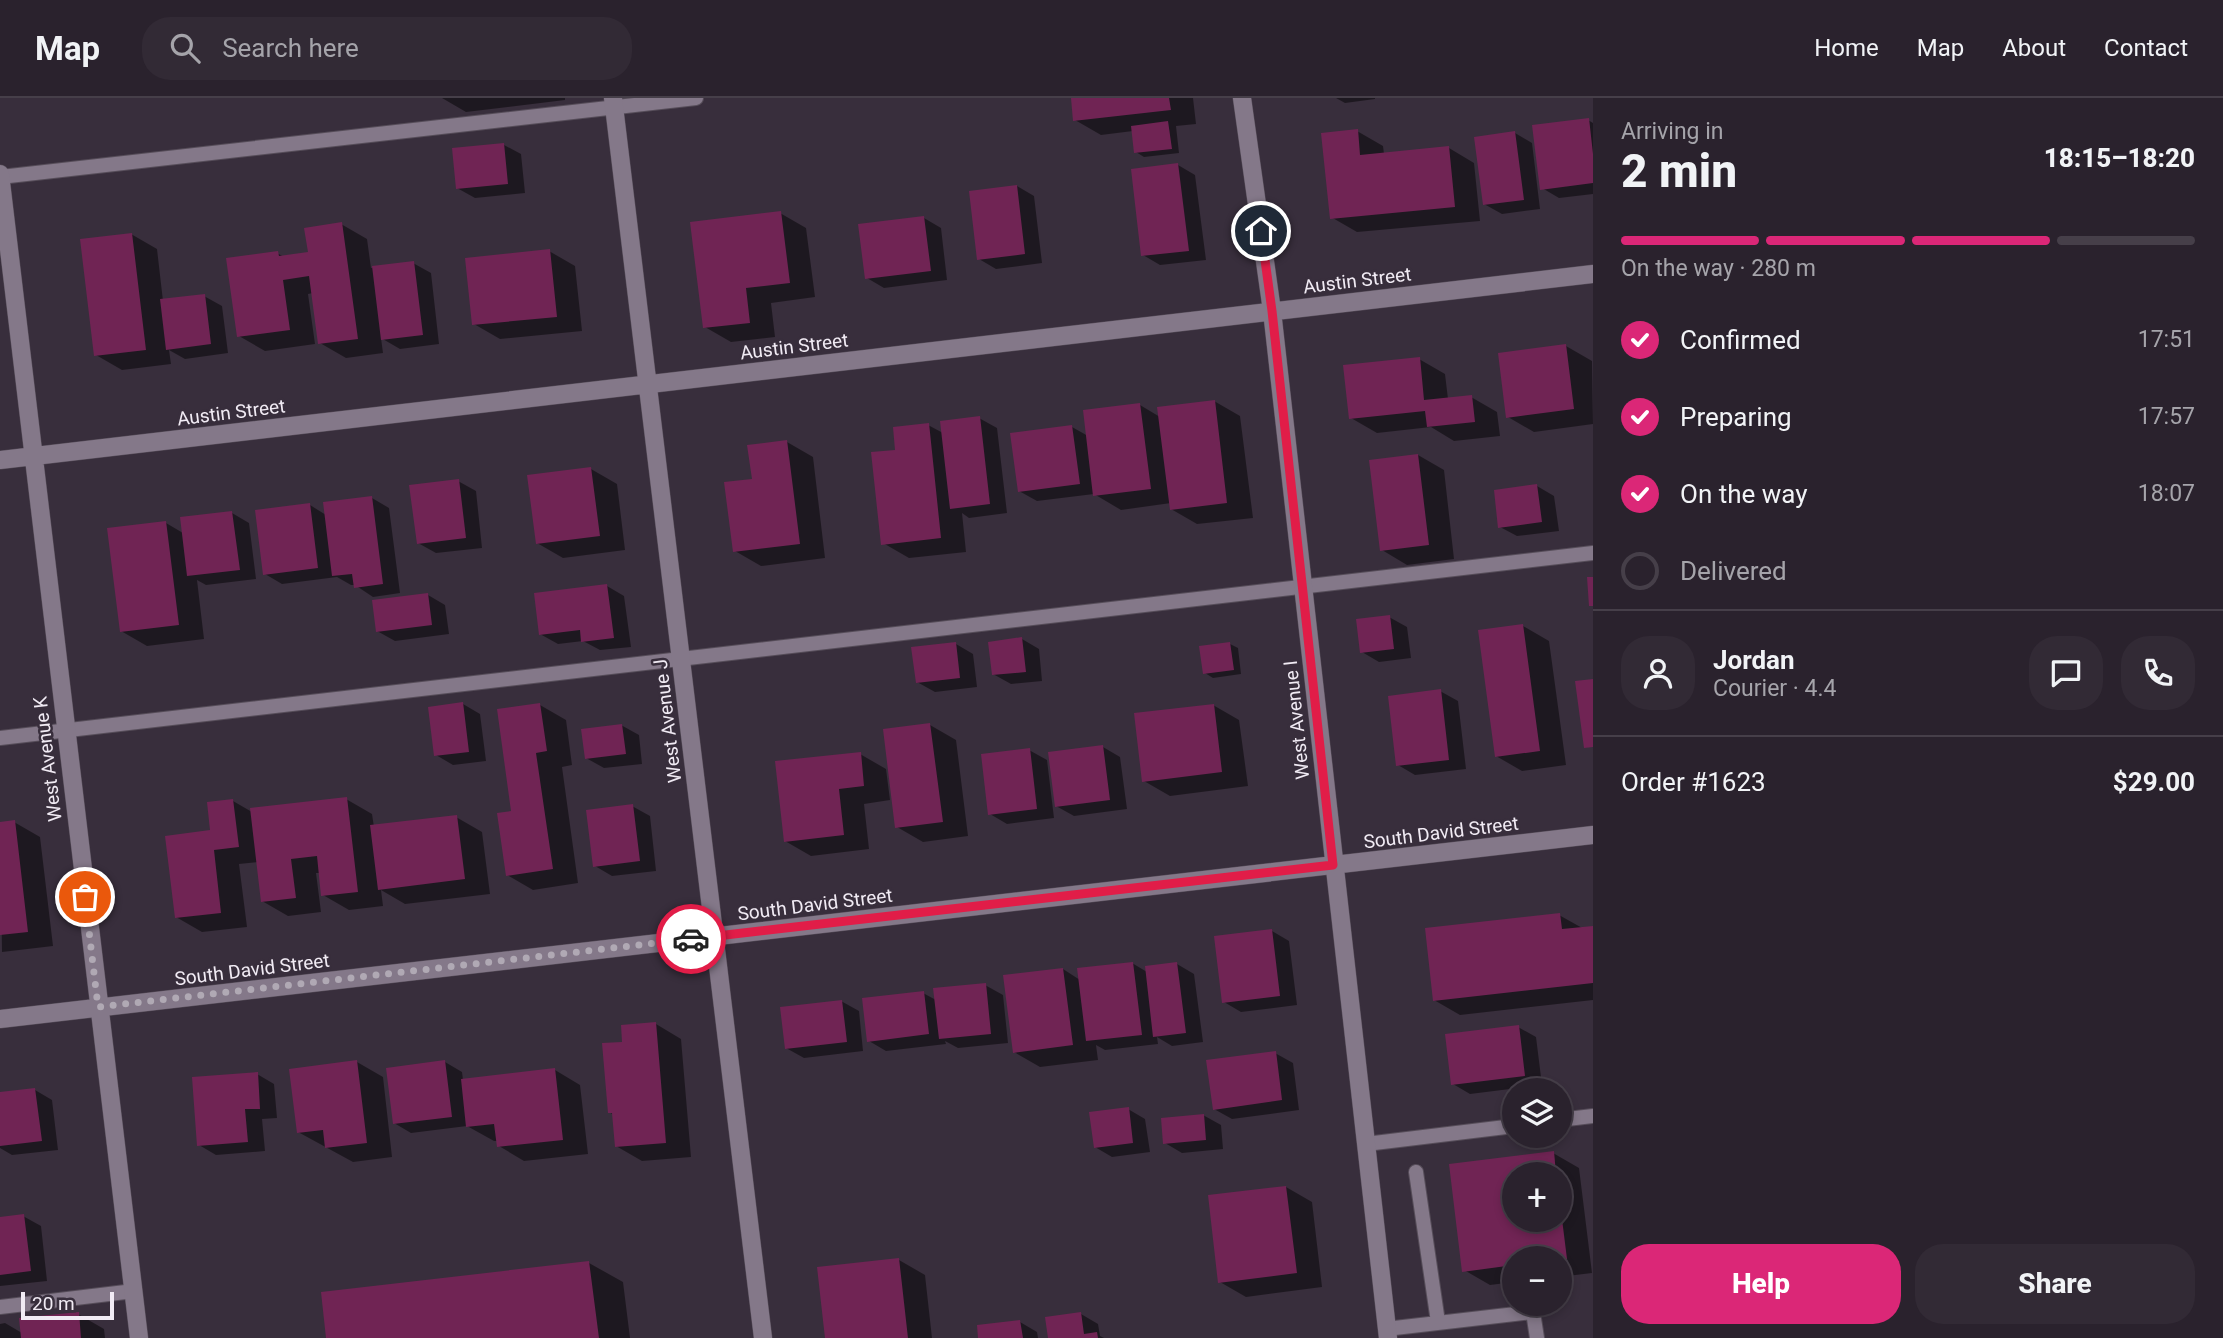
<!DOCTYPE html>
<meta charset="utf-8">
<style>
body{margin:0;font-family:Roboto,sans-serif;background:#322a35;color:#f1f3f6;height:100vh;display:flex;flex-direction:column;font-size:26px;white-space:nowrap}
*{box-sizing:border-box;margin:0}
p{font-size:23px;color:#a5a4aa}
.icon{flex:none;width:38px;height:38px;fill:none;stroke:currentColor;stroke-width:2;stroke-linecap:round;stroke-linejoin:round}
.map{position:relative;flex:1;overflow:hidden}
.details{display:flex;flex-direction:column;background:#2a222d;width:630px}
.details>*{flex:none}
.fabs{position:absolute;left:1502px;top:980px;display:grid;gap:14px}
.fabs a{display:grid;place-items:center;width:70px;height:70px;border-radius:50%;background:#2a222d;box-shadow:0 4px 10px #0003,0 0 0 2px #463f49;font-size:35px}
.scale{position:absolute;left:21px;bottom:18px;width:93px;box-sizing:border-box;padding-left:7px;border:4px solid #f1ebf4;border-top:0;font-size:19px;line-height:24px;white-space:nowrap;color:#f1ebf4;-webkit-text-stroke:5px #382e3c;paint-order:stroke}
.pin{position:absolute;display:grid;place-items:center;width:60px;height:60px;color:#fff;margin:-30px;border:4px solid #fff;border-radius:50%;box-shadow:0 2px 7px #0007}
.courier{position:absolute;display:grid;place-items:center;width:70px;height:70px;margin:-35px;border:5px solid #e11d48;border-radius:50%;background:#fff;color:#222;box-shadow:0 2px 9px #0007}
.summary em{font-style:normal;font-weight:800}
.summary div{display:flex;flex-direction:column-reverse}
.summary{display:flex;align-items:center;justify-content:space-between;height:119px;padding:0 28px}
h1{font-size:46px;font-weight:800;line-height:52px}
.bar{display:grid;grid-template-columns:repeat(4,1fr);gap:10px 7px;align-content:center;height:84px;padding:0 28px}
.bar i{height:9px;border-radius:5px;background:#463f49}
.bar .selected{background:#db2777}
.bar p{grid-column:span 4}
.line{display:flex;align-items:center;gap:18px;padding:0 28px;border-top:2px solid #463f49}
.line div{flex:1}
.round{display:grid;place-items:center;flex:none;width:74px;height:74px;border-radius:28px;background:#322a35}
ol{padding:0 28px;list-style:none}
li{display:flex;align-items:center;gap:21px;height:77px}
li p{margin-inline-start:auto}
li .icon{padding:7px;border-radius:50%;background:#db2777;color:#fff;stroke-width:4}
li:last-child{color:#a5a4aa}
li i{width:38px;height:38px;border:4px solid #463f49;border-radius:50%}
.primary-button{display:flex;gap:14px;margin-top:auto;padding:14px 28px}
.primary-button a{flex:1;height:80px;border-radius:28px;background:#db2777;color:#fff;font-size:28px;font-weight:800;line-height:80px;text-align:center}
.primary-button a+a{background:#322a35;color:#f1f3f6}
header{display:flex;align-items:center;gap:42px;box-sizing:border-box;height:98px;padding:0 35px;background:#2a222d;border-bottom:2px solid #463f49}
header strong{font-size:33px}
nav{display:flex;gap:38px;margin-inline-start:auto;font-size:24px}
.search{width:490px;height:63px;background:#322a35;display:flex;align-items:center;gap:18px;box-sizing:border-box;padding:0 24px;border-radius:28px;color:#a5a4aa;font-size:26px}
main{display:flex;flex:1;min-height:0}
.map>svg:first-child{display:block}
.shadow{fill:#0007;fill-rule:evenodd}
.building{fill:#702454}
.lines{fill:none;stroke-linecap:round;stroke-linejoin:round}
.lane-casing{stroke:#564d59;stroke-width:16}
.street-casing{stroke:#564d59;stroke-width:19}
.lane{stroke:#847889;stroke-width:14}
.street{stroke:#847889;stroke-width:18}
.done{stroke:#b0a9b4;stroke-width:7;stroke-dasharray:0 12.6}
.route{stroke:#e11d48;stroke-width:9}
.labels{text-anchor:middle;stroke-width:5;stroke-linejoin:round;paint-order:stroke}
.street-label{font-size:19px;fill:#f1ebf4;stroke:#382e3c}
</style>
<header>
<strong>Map</strong>
<div class="search"><svg class="icon" aria-label="search" viewBox="0 0 24 24"><circle cx="10" cy="10" r="6"/><path d="M15 15l6 6"/></svg>Search here</div>
<nav><a>Home</a><a>Map</a><a>About</a><a>Contact</a></nav>
</header>
<main>
<div class="map">
<svg width="1593" height="1240" viewBox="0 0 1593 1240">
<rect width="100%" height="100%" fill="#382e3c"/>
<path class="shadow" d="M442 0H565V2L466 14Z
M1072 0H1193L1196 26 1176 28 1179 55 1144 59 1136 54 1133 33 1101 37 1075 22Z
M1336 0H1375V1L1345 5Z
M1588 22 1593 25V96L1559 100 1542 90Z
M1357 33 1383 48 1384 56 1449 50 1474 65 1480 123 1357 134 1331 119Z
M1515 35 1532 45 1540 111 1502 116 1484 106Z
M504 47 521 56 525 95 475 100 457 90Z
M1178 67 1195 77 1206 162 1160 167 1143 157Z
M1017 88 1034 98 1042 165 996 171 979 161Z
M780 115 806 130 815 199 771 205 775 239 731 244 705 229Z
M924 120 941 130 947 182 884 190 867 180Z
M341 126 367 141 371 170 413 165 431 175 439 246 400 251 381 240 383 255 346 260 320 245 313 195 308 196 315 246 265 253 239 238 277 155 284 159 310 156Z
M131 136 157 151 163 203 204 198 222 208 228 255 185 261 169 252 171 266 122 272 96 257Z
M549 153 575 168 582 233 500 241 474 226Z
M1566 248 1592 263 1593 326 1534 334 1508 319Z
M1419 261 1445 276 1448 301 1471 299 1497 314 1500 338 1454 343 1431 329 1377 335 1351 320Z
M1214 303 1240 318 1253 420 1197 426 1171 411V405L1121 412 1094 396 1037 403 1019 393 1072 329 1088 338 1140 307 1160 319Z
M979 320 997 330 1007 415 969 420 962 415 966 454 909 460 883 445 897 353 928 327 943 335Z
M787 344 813 359 825 460 761 468 735 453Z
M1418 357 1444 372 1454 461 1407 467 1382 452Z
M591 371 617 386 625 452 563 460 537 445Z
M458 383 476 393 482 450 436 455 418 445Z
M1537 388 1554 398 1559 433 1517 438 1500 429Z
M372 400 389 410 400 495 373 499 355 487H351L337 479 282 486 265 476 310 407 326 417Z
M232 415 249 425 256 481 206 487 197 482 204 541 147 548 121 533 166 425 183 435Z
M607 488 624 498 631 549 600 552 583 543 558 546 540 536Z
M428 497 445 507 449 536 395 543 377 533Z
M1389 519 1407 529 1411 560 1379 564 1362 554Z
M1523 528 1549 543 1566 667 1522 673 1496 658Z
M1022 541 1039 551 1042 583 1011 586 993 576Z
M956 546 973 556 977 589 935 594 917 584Z
M1230 546 1238 550 1241 576 1213 580 1205 575Z
M1440 593 1458 603 1466 671 1415 677 1398 667Z
M463 606 480 616 486 663 453 667 436 657Z
M540 607 566 622 572 667 562 669 578 785 533 792 507 777 513 715Z
M1213 607 1239 622 1248 688 1170 698 1144 683Z
M621 627 639 637 642 666 604 670 586 660Z
M930 627 956 642 968 738 923 744 897 729Z
M1103 649 1120 659 1127 711 1074 718 1056 708Z
M1029 652 1047 662 1054 720 1007 726 990 716Z
M860 656 886 671 890 702 864 706 869 751 811 758 785 743Z
M346 701 372 716 374 729 456 719 482 734 490 796 405 806 381 792 383 808 349 812 323 797 321 775H316L321 814 288 818 262 803 258 764 239 766 247 829 202 834 176 819 212 734 233 703 252 714Z
M632 708 650 718 656 773 612 778 595 768Z
M14 724 40 739 53 848 2 854 0 725Z
M1559 817 1584 831 1593 830V902L1460 917 1434 902Z
M1272 833 1289 843 1297 907 1241 914 1224 904Z
M1132 865 1147 874 1177 866 1194 876 1203 944 1172 948 1157 939 1158 946 1105 952 1096 947 1098 962 1040 969 1014 954 1063 871 1080 882Z
M985 887 1003 897 1008 945 958 950 945 943 946 946 886 953 869 943 923 895 936 902Z
M841 903 859 913 863 953 804 960 786 950Z
M656 926 681 941 691 1059 642 1063 616 1048 614 1017 609 1014 624 945Z
M1518 929 1536 939 1542 987 1470 996 1453 986Z
M1275 955 1293 965 1299 1012 1232 1021 1214 1011Z
M357 964 383 979 392 1059 353 1064 298 1034Z
M445 964 462 974 463 982 555 972 580 987 588 1056 524 1063 499 1048 498 1043H494L467 1028 411 1035 394 1025Z
M257 976 274 986 277 1020 262 1021 265 1053 216 1057 199 1047Z
M35 992 52 1002 58 1052 12 1057 0 1050V996Z
M1128 1011 1145 1021 1150 1054 1112 1059 1095 1049Z
M1203 1017 1221 1027 1223 1051 1182 1055 1165 1045Z
M1553 1055 1579 1070 1592 1175 1559 1179V1160H1514V1184L1490 1187 1464 1172 1451 1068ZM1514 1076H1559V1122H1514Z
M1286 1089 1312 1104 1322 1189 1246 1199 1220 1184Z
M23 1118 41 1128 47 1183 0 1188V1121Z
M899 1162 925 1177 932 1240H827Z
M589 1165 623 1184 630 1240H328Z
M78 1216 104 1231 105 1240H0V1226L5 1225 22 1235Z
M1081 1216 1098 1226 1100 1238 1104 1240H1049Z
M1020 1224 1037 1234 1038 1240H980Z"/>
<path class="building" d="M1071 0H1169L1171 12 1073 23Z
M1589 20 1593 56V85L1540 92 1532 27Z
M1168 23 1172 51 1134 55 1131 28Z
M1358 31 1360 57 1449 48 1455 109 1330 121 1321 35Z
M1515 33 1524 102 1483 107 1474 39Z
M504 45 508 86 456 91 452 50Z
M1178 65 1189 153 1141 158 1131 71Z
M1017 87 1025 156 977 162 969 93Z
M781 113 790 185 746 190 750 225 703 230 690 124Z
M924 118 931 173 865 181 858 126Z
M342 124 358 241 318 246 309 178 283 182 290 232 237 239 226 160 278 153 279 158 308 154 304 130Z
M132 135 146 252 94 258 80 141Z
M550 151 557 219 472 227 465 160Z
M414 163 423 237 381 242 372 168Z
M205 196 211 246 166 252 160 201Z
M1566 246 1574 311 1506 320 1498 255Z
M1420 259 1424 302 1472 297 1475 324 1427 329 1425 313 1349 321 1343 267Z
M1215 302 1227 405 1170 412 1157 309Z
M1140 305 1151 391 1093 398 1083 312Z
M980 318 990 406 950 411 940 323Z
M929 325 941 440 881 447 871 354 895 352 893 329Z
M1072 327 1080 386 1018 394 1010 335Z
M787 342 800 446 733 454 724 384 752 381 747 347Z
M1418 356 1429 447 1380 453 1369 362Z
M591 369 600 438 536 446 527 377Z
M459 381 466 440 417 446 409 387Z
M1537 386 1542 424 1498 430 1494 392Z
M372 398 383 486 354 490 352 476 332 478 323 404Z
M310 405 318 470 263 477 255 412Z
M232 413 240 472 187 478 180 419Z
M166 423 179 527 120 534 107 430Z
M1587 479H1593V508H1589Z
M607 486 614 540 581 544 580 532 539 537 534 495Z
M428 495 432 527 376 534 372 502Z
M1390 517 1394 551 1360 555 1356 521Z
M1523 526 1540 653 1495 659 1478 532Z
M1022 539 1026 574 992 577 988 544Z
M956 544 960 580 916 585 911 549Z
M1230 544 1234 572 1203 576 1199 548Z
M1593 581V649L1584 650 1575 583Z
M1441 591 1449 662 1396 668 1388 598Z
M463 604 469 654 434 658 428 609Z
M540 605 547 653 536 655 553 771 506 778 497 715 511 713 497 611Z
M1214 606 1222 674 1142 684 1134 615Z
M930 625 943 724 895 730 883 631Z
M622 626 626 656 585 661 581 631Z
M1103 647 1110 702 1055 709 1048 654Z
M1030 650 1037 711 988 717 981 656Z
M861 654 864 688 839 691 844 737 784 744 775 663Z
M347 699 358 794 321 798 317 758 291 761 296 800 261 804 250 710Z
M233 701 239 749 214 752 221 815 175 820 165 738 210 732 207 704Z
M633 706 640 763 593 769 586 712Z
M457 717 465 781 378 792 370 727Z
M15 722 28 834 0 837V724Z
M1560 815 1562 831 1593 828V885L1433 903 1425 830Z
M1272 831 1280 898 1222 905 1214 838Z
M1133 864 1142 937 1086 943 1077 870Z
M1177 864 1186 935 1153 939 1145 868Z
M1063 870 1073 947 1013 955 1003 877Z
M986 885 991 936 939 941 933 890Z
M924 893 929 936 867 944 862 900Z
M842 902 847 944 785 951 780 909Z
M656 924 666 1045 615 1049 612 1015H608L602 945 622 944 621 927Z
M1519 927 1525 978 1451 987 1445 936Z
M1276 953 1282 1002 1213 1012 1206 962Z
M357 962 367 1045 325 1050 323 1032 297 1035 289 971Z
M445 962 452 1019 393 1026 386 970Z
M555 970 563 1042 497 1049 494 1026 466 1029 461 981Z
M258 974 260 1011H245L248 1044 197 1048 192 979Z
M35 990 42 1043 0 1048V994Z
M1129 1009 1133 1045 1094 1050 1089 1014Z
M1204 1016 1206 1042 1163 1046 1161 1020Z
M1554 1053 1556 1076H1514V1122H1559L1561 1113 1567 1161 1514 1160V1167L1462 1174 1449 1066Z
M1286 1088 1297 1175 1218 1185 1208 1097Z
M24 1116 31 1173 0 1177V1119Z
M899 1160 908 1240H825L817 1169Z
M589 1163 599 1240H326L321 1194Z
M79 1214 81 1240H21L19 1220Z
M1081 1214 1084 1236 1097 1234 1098 1240H1048L1045 1219Z
M1020 1222 1023 1240H978L977 1227Z"/>
<g class="lines">
<g class="lane-casing">
<path id="lane" d="M0 79 696 0
M0 640 1593 455
M1559 1022 1593 1018
M1366 1046 1514 1028
M1416 1074 1438 1224
M0 1209 134 1193
M1386 1231 1533 1214 1537 1240"/>
</g>
<g class="street-casing">
<path id="street" d="M613 0 763 1240
M1242 0 1272 213 1388 1240
M0 76 139 1240
M0 362 1593 176
M0 921 1593 737"/>
</g>
<use href="#lane" class="lane"/>
<use href="#street" class="street"/>
</g>
<g class="lines">
<path class="done" d="M85 799 98 909 691 841"/>
<path class="route" d="M691 841 1333 767 1272 213 1261 133"/>
</g>
<g class="labels">
<g class="street-label">
<text transform="translate(1357 182) rotate(-7)" y="7">Austin Street</text>
<text transform="translate(794 248) rotate(-7)" y="7">Austin Street</text>
<text transform="translate(231 314) rotate(-7)" y="7">Austin Street</text>
<text transform="translate(1296 622) rotate(-96)" y="7">West Avenue I</text>
<text transform="translate(667 623) rotate(-97)" y="7">West Avenue J</text>
<text transform="translate(47 661) rotate(-97)" y="7">West Avenue K</text>
<text transform="translate(1441 734) rotate(-7)" y="7">South David Street</text>
<text transform="translate(815 806) rotate(-7)" y="7">South David Street</text>
<text transform="translate(252 871) rotate(-7)" y="7">South David Street</text>
</g>
</g>
</svg>
<div class="fabs">
<a><svg class="icon" aria-label="layers" viewBox="0 0 24 24"><path d="M12 4l9 5-9 5-9-5zM3 14l9 5 9-5"/></svg></a>
<a>+</a>
<a>−</a>
</div>
<div class="scale">20 m</div>
<div class="pin" style="left:85px;top:799px;background:#ea580c"><svg class="icon" aria-label="bag" viewBox="0 0 24 24"><path d="M5 8h14l-1 12H6zM9 8a3 3 0 0 1 6 0"/></svg></div>
<div class="pin" style="left:1261px;top:133px;background:#1f2937"><svg class="icon" aria-label="home" viewBox="0 0 24 24"><path d="M3 11l9-7 9 7M6 9v11h12V9"/></svg></div>
<div class="courier" style="left:691px;top:841px"><svg class="icon" aria-label="car" viewBox="0 0 24 24"><path d="M5 17H2v-5l4-1 3-4h7l3 4 3 1v5h-3M9 17h6M6 11h13"/><circle cx="7" cy="17" r="2"/><circle cx="17" cy="17" r="2"/></svg></div>
</div>
<section class="details">
<div class="summary"><div><h1>2 min</h1><p>Arriving in</p></div><em>18:15–18:20</em></div>
<div class="bar"><i class="selected"></i><i class="selected"></i><i class="selected"></i><i></i><p>On the way · 280 m</p></div>
<ol>
<li><svg class="icon" aria-label="check" viewBox="0 0 24 24"><path d="M5 12l5 5 9-10"/></svg>Confirmed<p>17:51</p></li>
<li><svg class="icon" aria-label="check" viewBox="0 0 24 24"><path d="M5 12l5 5 9-10"/></svg>Preparing<p>17:57</p></li>
<li><svg class="icon" aria-label="check" viewBox="0 0 24 24"><path d="M5 12l5 5 9-10"/></svg>On the way<p>18:07</p></li>
<li><i></i>Delivered</li>
</ol>
<div class="line" style="height:126px"><a class="round"><svg class="icon" aria-label="person" viewBox="0 0 24 24"><circle cx="12" cy="8" r="4"/><path d="M4 21q1-7 8-7t8 7"/></svg></a><div><b>Jordan</b><p>Courier · 4.4</p></div><a class="round"><svg class="icon" aria-label="chat" viewBox="0 0 24 24"><path d="M4 5h16v11H9l-5 4z"/></svg></a><a class="round"><svg class="icon" aria-label="phone" viewBox="0 0 24 24"><path d="M5 4h4l2 5-3 2q2 4 5 5l2-3 5 2v4C11 20 4 13 5 4z"/></svg></a></div>
<div class="line" style="height:91px"><div>Order #1623</div><b>$29.00</b></div>
<div class="primary-button"><a>Help</a><a>Share</a></div>
</section>
</main>
